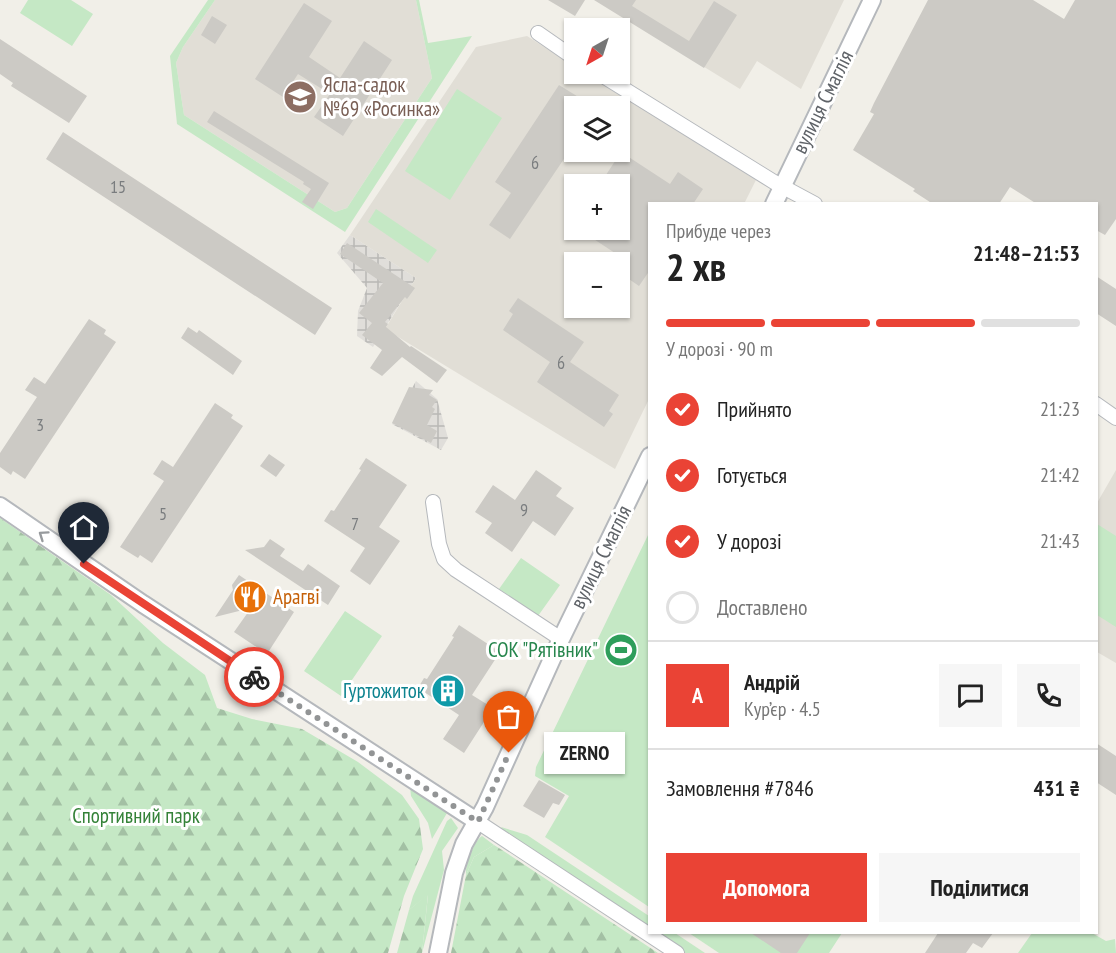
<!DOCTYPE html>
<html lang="uk">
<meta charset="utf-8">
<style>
body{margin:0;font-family:"PT Sans Narrow",sans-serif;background:#f6f6f6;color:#222;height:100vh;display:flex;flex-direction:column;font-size:22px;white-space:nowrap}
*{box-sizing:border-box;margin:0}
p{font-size:20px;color:#767676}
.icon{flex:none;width:33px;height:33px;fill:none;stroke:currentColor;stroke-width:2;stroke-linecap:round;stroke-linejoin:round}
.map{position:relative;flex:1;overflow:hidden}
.sheet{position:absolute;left:648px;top:202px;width:450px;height:732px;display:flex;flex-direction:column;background:#fff;border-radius:0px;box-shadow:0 2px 4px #0004}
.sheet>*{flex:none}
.needle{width:39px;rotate:219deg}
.fabs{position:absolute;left:564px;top:18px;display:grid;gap:12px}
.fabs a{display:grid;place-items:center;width:66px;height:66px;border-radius:0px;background:#fff;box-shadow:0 2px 4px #0004;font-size:30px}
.pin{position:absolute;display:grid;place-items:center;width:51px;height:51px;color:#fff;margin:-62px -26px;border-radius:50% 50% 50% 0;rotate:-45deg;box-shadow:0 0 6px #0007}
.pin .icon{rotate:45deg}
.courier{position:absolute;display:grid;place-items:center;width:60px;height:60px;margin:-30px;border:4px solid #ea4335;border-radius:50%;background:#fff;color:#222;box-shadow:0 2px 8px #0007}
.bubble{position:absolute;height:42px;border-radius:0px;background:#fff;box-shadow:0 2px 4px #0004;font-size:20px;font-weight:700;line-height:42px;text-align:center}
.headline em{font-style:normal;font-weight:700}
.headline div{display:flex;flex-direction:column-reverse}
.headline{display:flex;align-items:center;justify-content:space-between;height:102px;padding:0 18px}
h1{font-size:39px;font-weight:700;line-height:45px}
.bar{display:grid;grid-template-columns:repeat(4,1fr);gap:9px 6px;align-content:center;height:72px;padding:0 18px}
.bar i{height:8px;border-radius:4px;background:#e0e0e0}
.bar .on{background:#ea4335}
.bar p{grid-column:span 4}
.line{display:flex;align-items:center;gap:15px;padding:0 18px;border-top:2px solid #e0e0e0}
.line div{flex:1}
.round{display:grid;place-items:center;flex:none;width:63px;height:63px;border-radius:0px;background:#f6f6f6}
ol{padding:0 18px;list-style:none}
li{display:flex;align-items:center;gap:18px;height:66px}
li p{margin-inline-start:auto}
li .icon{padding:6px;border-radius:50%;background:#ea4335;color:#fff;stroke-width:4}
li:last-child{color:#767676}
li i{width:33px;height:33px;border:3px solid #e0e0e0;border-radius:50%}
.primary-button{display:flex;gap:12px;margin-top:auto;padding:12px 18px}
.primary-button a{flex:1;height:69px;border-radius:0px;background:#ea4335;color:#fff;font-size:24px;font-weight:700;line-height:69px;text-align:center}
.primary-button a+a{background:#f6f6f6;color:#222}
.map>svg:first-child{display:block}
.industrial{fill:url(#industrial-grid)}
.education{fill:#e1ded6;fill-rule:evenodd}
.green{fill:#c5e8c5}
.forest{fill:url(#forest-firs)}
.building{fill:#cccac5}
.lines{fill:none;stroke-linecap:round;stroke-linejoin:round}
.minor-casing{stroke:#b5b8bc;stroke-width:16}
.tertiary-casing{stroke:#b5b8bc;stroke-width:20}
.minor{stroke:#fff;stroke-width:14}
.tertiary{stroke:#fff;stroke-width:16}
.oneway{stroke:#979a9d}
.done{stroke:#929495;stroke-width:6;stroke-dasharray:0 10.8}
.route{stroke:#ea4335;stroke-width:8}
.labels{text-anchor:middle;stroke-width:6;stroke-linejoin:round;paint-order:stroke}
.number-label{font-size:18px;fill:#7a7d7f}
.education-label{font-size:21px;fill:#785e54;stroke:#fff;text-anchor:start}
.street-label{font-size:21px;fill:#5f6368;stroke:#fff}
.food-label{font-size:21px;fill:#c56008;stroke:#fff;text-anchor:start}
.leisure-label{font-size:21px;fill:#27864d;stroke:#fff;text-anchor:end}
.culture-label{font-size:21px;fill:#0d838f;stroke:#fff;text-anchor:end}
.park-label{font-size:21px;fill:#348238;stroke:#fff}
</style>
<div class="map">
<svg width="1116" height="953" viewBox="0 0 1116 953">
<defs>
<pattern id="industrial-grid" width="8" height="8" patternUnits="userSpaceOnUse" patternTransform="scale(1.5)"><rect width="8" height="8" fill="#e0deda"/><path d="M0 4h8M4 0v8" fill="none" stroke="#b9b8b5"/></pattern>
<pattern id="forest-firs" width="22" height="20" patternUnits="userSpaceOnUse" patternTransform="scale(1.5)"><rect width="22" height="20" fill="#c5e8c5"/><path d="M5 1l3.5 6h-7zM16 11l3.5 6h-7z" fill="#a3c0a4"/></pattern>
</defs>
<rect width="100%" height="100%" fill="#f1efe8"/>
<path class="industrial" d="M350 235 416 278 373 347 357 336 358 311 367 288 337 253Z
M416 381 437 399 448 438 441 450 392 424Z"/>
<path class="education" d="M215 0H416L432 78 347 208 335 212 184 115 176 63 183 47Z
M604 0H844L801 89 757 61 740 89 602 4Z
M527 36 574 66V74H586L756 180 744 204H650L649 399 615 469 385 329 416 278 350 235 476 47ZM574 106H620V152H574ZM574 184H620V230H574ZM574 262H620V308H574Z
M1116 470V663L1097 652V503Z"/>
<path class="green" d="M28 0H71L93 14 72 46 20 13Z
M208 0H215L183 47 176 63 184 115 335 212 347 208 432 78 416 0H419L428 43 472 36 345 232 177 124 170 56Z
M457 89 502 118 450 200 405 171Z
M376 209 437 250 428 263 368 222Z
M1097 524 1116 536V627L1097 615Z
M649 533V907L545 837 569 796 535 776 536 767Z
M521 558 560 585 538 616 499 589Z
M345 611 382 636 341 696 304 671Z
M410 787 447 813 432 839 428 823 411 796Z
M451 818 458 828 442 851 444 870 422 953 428 895 409 910 413 896 447 821Z
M501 827 527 835 649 916V930L506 834Z
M482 836 494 845 474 857 466 875C465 865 474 841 482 836Z
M654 933H675L705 953H684Z
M689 933H842L829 953H719Z
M1032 933H1092L1106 941 1115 939 1116 953H1018Z"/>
<path class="forest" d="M0 518 111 595 163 643 205 675 217 708 252 719 302 729 358 762 402 795 419 819 423 849 404 896 388 953H0Z
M494 845 502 850 658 953H451L466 875 474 857Z
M428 894 422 953H397L409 910Z"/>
<path class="building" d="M548 0H585L575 16Z
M594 0H636L632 6 689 41 714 1 737 15 704 68Z
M928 0H1033L1064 19 1075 0H1116V219L1105 235 1096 230V204H1037L1010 187 999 204H933L913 191 915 189 853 150 874 114 870 112 874 103Z
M304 3 332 21 309 57 340 78 364 41 392 60 343 136 314 117 330 94 298 74 283 97 255 79Z
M212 16 227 25 215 44 201 35Z
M0 39 87 96 69 123 11 86 13 83 0 74Z
M559 85 593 106H574V144L510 239 489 225 511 193 495 182Z
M214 111 329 183 313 209 302 202 311 189 303 184 304 182 207 122Z
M63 132 332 308 315 335 46 159Z
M621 152 670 184 678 172 703 189 693 204H650V270L639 286 620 273 621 257 580 230H620V184H600Z
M347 243 415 288 407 299 405 297 385 322 388 324 386 327 410 347 411 346 447 370 437 383 402 357 382 376 370 368 382 350 362 335 372 323 359 313 383 283 340 254Z
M1096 276 1116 289V326L1096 313Z
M518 298 584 342 570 362 619 395 609 411 613 414 604 427 537 382 550 362 503 330 513 314 509 311Z
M89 319 106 330 104 334 116 342 25 479 13 471 11 475 0 467V453L37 397 25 390 34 377 45 384Z
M188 327 197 333 199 330 242 361 233 375 181 338Z
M409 387 433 390 429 395 437 400 432 407 435 409 427 425 437 431 431 443 392 423Z
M215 403 233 415 231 418 243 426 152 563 140 555 138 558 120 547 164 481 153 474 162 460 173 467Z
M269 454 285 465 276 477 260 466Z
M366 458 407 485 379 527 400 541 370 585 350 571 365 548 324 521 331 510 334 511 361 470 359 469Z
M536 470 562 488 556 496 574 508 555 536 533 521 512 552 485 533 492 523 475 512 493 485 515 500Z
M270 539 285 549 280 556 303 571 308 564 340 586 328 605 245 550 264 547Z
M239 575 294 612 267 654 234 632 251 608 215 617 233 590 232 585Z
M459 625 500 652 472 695 493 708 464 753 443 739 459 715 418 688 424 678 427 679 454 637 452 636Z
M1096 743 1116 756V795L1096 782Z
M539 780 565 795 559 805 553 803 544 818 523 806Z
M751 933H810L797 953H781Z
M938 933H993L982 948 973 943 966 953H925Z"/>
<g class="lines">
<g class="minor-casing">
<path id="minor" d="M538 33 574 58
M600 74 774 182 815 204
M1096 404 1116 418
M433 502 439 544 444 559 456 570 561 639
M478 822 677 953"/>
</g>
<g class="tertiary-casing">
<path id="tertiary" d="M774 204 872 0
M0 506 143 604 478 822
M438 953 454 873 464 844 485 807 561 639 650 456"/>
</g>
<use href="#minor" class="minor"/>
<use href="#tertiary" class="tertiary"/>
</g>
<defs><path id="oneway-chevron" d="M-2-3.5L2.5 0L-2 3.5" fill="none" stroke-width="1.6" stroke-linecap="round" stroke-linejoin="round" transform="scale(1.5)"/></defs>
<use class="oneway" href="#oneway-chevron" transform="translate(43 535) rotate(-145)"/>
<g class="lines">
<path class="done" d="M254 677 478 822 509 753"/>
<path class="route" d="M84 564 254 677"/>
</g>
<defs>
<g id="school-disc" transform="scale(1.725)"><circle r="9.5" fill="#8d6e63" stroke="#fff"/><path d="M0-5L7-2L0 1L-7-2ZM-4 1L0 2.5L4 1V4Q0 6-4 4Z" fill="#fff"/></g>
<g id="restaurant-disc" transform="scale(1.725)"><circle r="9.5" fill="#e8710a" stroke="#fff"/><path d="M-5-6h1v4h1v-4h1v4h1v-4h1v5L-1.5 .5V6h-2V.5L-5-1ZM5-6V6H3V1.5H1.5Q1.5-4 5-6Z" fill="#fff"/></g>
<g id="stadium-disc" transform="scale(1.725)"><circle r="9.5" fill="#2e9e5b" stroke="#fff"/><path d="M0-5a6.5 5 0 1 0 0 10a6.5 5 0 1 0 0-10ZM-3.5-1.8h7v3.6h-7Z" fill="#fff"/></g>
<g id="building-disc" transform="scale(1.725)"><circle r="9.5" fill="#0f9aa8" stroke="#fff"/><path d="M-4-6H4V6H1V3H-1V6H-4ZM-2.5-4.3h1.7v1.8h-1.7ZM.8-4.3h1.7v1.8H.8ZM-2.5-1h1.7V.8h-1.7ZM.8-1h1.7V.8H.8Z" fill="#fff"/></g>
</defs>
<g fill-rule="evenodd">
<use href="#school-disc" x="300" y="97"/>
<use href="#restaurant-disc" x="250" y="597"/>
<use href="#stadium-disc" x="621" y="650"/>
<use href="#building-disc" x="448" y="691"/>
</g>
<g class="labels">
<g class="number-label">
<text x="535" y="169">6</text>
<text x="118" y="193">15</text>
<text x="561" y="369">6</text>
<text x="40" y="431">3</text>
<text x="524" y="516">9</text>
<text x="163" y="520">5</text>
<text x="355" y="530">7</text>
</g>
<g class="education-label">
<text x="323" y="92">Ясла-садок<tspan x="323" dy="24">№69 «Росинка»</tspan></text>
</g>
<g class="street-label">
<text transform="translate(823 102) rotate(-64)" y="7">вулиця Смаглія</text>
<text transform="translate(601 557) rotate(-64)" y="7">вулиця Смаглія</text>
</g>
<g class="food-label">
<text x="273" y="604">Арагві</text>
</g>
<g class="leisure-label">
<text x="598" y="657">СОК "Рятівник"</text>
</g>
<g class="culture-label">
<text x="425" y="698">Гуртожиток</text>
</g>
<g class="park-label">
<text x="136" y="823">Спортивний парк</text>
</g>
</g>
</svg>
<div class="fabs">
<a><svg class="needle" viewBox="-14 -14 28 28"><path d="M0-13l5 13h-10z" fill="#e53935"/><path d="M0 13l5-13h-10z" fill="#767676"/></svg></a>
<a><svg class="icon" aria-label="layers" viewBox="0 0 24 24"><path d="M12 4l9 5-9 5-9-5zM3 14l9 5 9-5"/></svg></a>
<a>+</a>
<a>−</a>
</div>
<div class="pin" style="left:509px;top:753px;background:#ea580c"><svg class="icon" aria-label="bag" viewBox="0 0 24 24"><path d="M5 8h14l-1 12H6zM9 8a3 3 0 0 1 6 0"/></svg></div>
<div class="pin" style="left:84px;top:564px;background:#1f2937"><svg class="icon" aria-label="home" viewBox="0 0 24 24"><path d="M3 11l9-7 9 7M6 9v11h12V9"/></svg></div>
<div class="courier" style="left:254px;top:677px"><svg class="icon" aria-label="bike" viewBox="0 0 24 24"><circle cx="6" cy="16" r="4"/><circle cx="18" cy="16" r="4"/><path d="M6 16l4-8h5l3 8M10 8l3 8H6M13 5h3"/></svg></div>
<div class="bubble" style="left:544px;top:732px;width:81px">ZERNO</div>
<section class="sheet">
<div class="headline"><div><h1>2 хв</h1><p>Прибуде через</p></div><em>21:48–21:53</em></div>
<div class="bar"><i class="on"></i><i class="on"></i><i class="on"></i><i></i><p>У дорозі · 90 m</p></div>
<ol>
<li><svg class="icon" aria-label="check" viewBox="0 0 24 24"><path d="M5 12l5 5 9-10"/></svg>Прийнято<p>21:23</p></li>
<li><svg class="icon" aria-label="check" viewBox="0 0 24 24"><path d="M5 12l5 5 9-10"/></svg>Готується<p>21:42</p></li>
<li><svg class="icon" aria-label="check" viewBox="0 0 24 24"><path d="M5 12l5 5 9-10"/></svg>У дорозі<p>21:43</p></li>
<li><i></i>Доставлено</li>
</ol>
<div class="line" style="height:108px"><b class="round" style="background:#ea4335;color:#fff">А</b><div><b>Андрій</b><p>Кур’єр · 4.5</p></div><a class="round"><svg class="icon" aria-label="chat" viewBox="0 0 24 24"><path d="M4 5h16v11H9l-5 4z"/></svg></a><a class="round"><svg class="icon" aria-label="phone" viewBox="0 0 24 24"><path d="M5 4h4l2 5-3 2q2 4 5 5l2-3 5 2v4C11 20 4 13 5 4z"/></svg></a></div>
<div class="line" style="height:78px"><div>Замовлення #7846</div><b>431 ₴</b></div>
<div class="primary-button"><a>Допомога</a><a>Поділитися</a></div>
</section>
</div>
